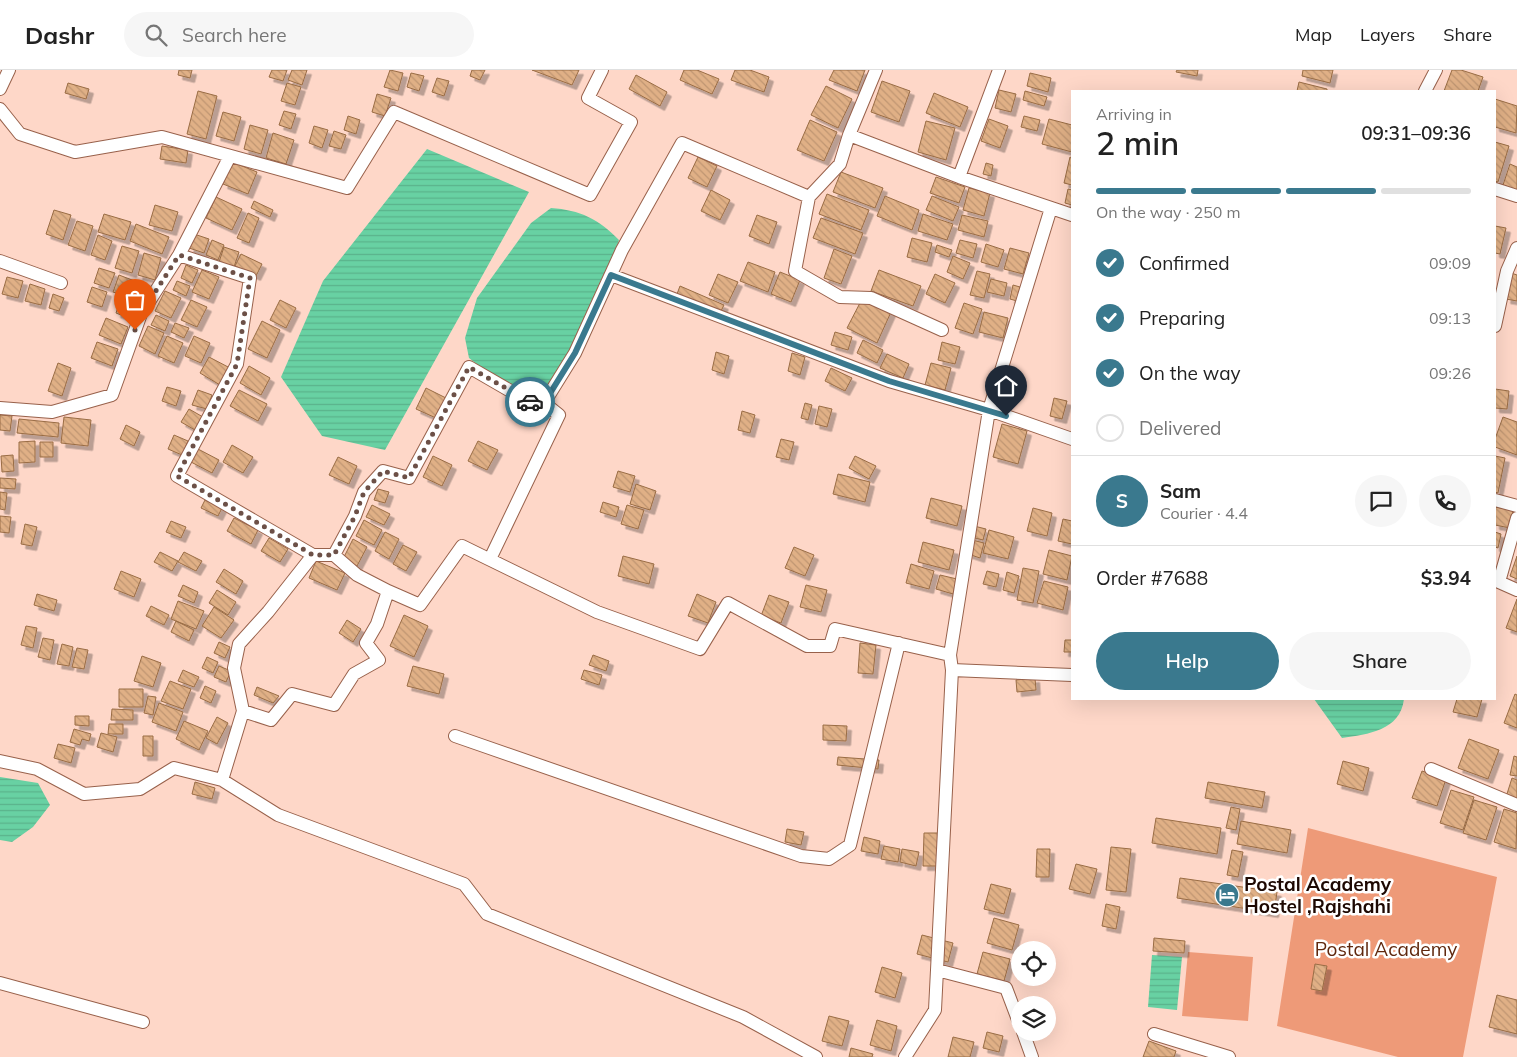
<!DOCTYPE html>
<meta charset="utf-8">
<style>
body{margin:0;font-family:Mulish,sans-serif;background:#f6f6f6;color:#222;height:100vh;display:flex;flex-direction:column;font-size:19px;white-space:nowrap}
*{box-sizing:border-box;margin:0}
p{font-size:16px;color:#767676}
.icon{flex:none;width:28px;height:28px;fill:none;stroke:currentColor;stroke-width:2;stroke-linecap:round;stroke-linejoin:round}
.map{position:relative;flex:1;overflow:hidden}
.drawer{position:absolute;left:1071px;top:20px;width:425px;height:610px;display:flex;flex-direction:column;background:#fff;border-radius:0px;box-shadow:0 5px 20px #0002}
.drawer>*{flex:none}
.fabs{position:absolute;left:1011px;top:871px;display:grid;gap:10px}
.fabs a{display:grid;place-items:center;width:45px;height:45px;border-radius:50%;background:#fff;box-shadow:0 5px 20px #0002;font-size:25px}
.pin{position:absolute;display:grid;place-items:center;width:42px;height:42px;color:#fff;margin:-51px -21px;border-radius:50% 50% 50% 0;rotate:-45deg;box-shadow:0 0 5px #0007}
.pin .icon{rotate:45deg}
.courier{position:absolute;display:grid;place-items:center;width:50px;height:50px;margin:-25px;border:4px solid #3a798e;border-radius:50%;background:#fff;color:#222;box-shadow:0 1px 6px #0007}
.overview em{font-style:normal;font-weight:600}
.overview div{display:flex;flex-direction:column-reverse}
.overview{display:flex;align-items:center;justify-content:space-between;height:85px;padding:0 25px}
h1{font-size:32px;font-weight:600;line-height:38px}
.bar{display:grid;grid-template-columns:repeat(4,1fr);gap:8px 5px;align-content:center;height:60px;padding:0 25px}
.bar i{height:6px;border-radius:4px;background:#e0e0e0}
.bar .selected{background:#3a798e}
.bar p{grid-column:span 4}
.line{display:flex;align-items:center;gap:12px;padding:0 25px;border-top:1px solid #e0e0e0}
.line div{flex:1}
.round{display:grid;place-items:center;flex:none;width:52px;height:52px;border-radius:26px;background:#f6f6f6}
ol{padding:0 25px;list-style:none}
li{display:flex;align-items:center;gap:15px;height:55px}
li p{margin-inline-start:auto}
li .icon{padding:5px;border-radius:50%;background:#3a798e;color:#fff;stroke-width:4}
li:last-child{color:#767676}
li i{width:28px;height:28px;border:2px solid #e0e0e0;border-radius:50%}
.button{display:flex;gap:10px;margin-top:auto;padding:10px 25px}
.button a{flex:1;height:58px;border-radius:30px;background:#3a798e;color:#fff;font-size:20px;font-weight:600;line-height:58px;text-align:center}
.button a+a{background:#f6f6f6;color:#222}
header{display:flex;align-items:center;gap:30px;box-sizing:border-box;height:70px;padding:0 25px;background:#fff;border-bottom:1px solid #e0e0e0}
header strong{font-size:24px}
nav{display:flex;gap:28px;margin-inline-start:auto;font-size:18px}
.search{width:350px;height:45px;background:#f6f6f6;display:flex;align-items:center;gap:12px;box-sizing:border-box;padding:0 18px;border-radius:28px;color:#767676;font-size:19px}
.map>svg:first-child{display:block}
.park{fill:#ee9a78}
.water{fill:url(#water-rules)}
.building{fill:url(#building-back-hatch);stroke:#996c44;filter:url(#shadow)}
.lines{fill:none;stroke-linecap:round;stroke-linejoin:round}
.minor-casing{stroke:#98614b;stroke-width:14}
.minor{stroke:#fff;stroke-width:12}
.done{stroke:#6c5047;stroke-width:5;stroke-dasharray:0 9}
.route{stroke:#3a798e;stroke-width:6}
.labels{text-anchor:middle;stroke-width:5;stroke-linejoin:round;paint-order:stroke}
.poi-label{font-size:19px;font-weight:bold;fill:#1d0802;stroke:#fff;text-anchor:start}
.park-label{font-size:19px;fill:#60280e;stroke:#fff}
</style>
<header>
<strong>Dashr</strong>
<div class="search"><svg class="icon" aria-label="search" viewBox="0 0 24 24"><circle cx="10" cy="10" r="6"/><path d="M15 15l6 6"/></svg>Search here</div>
<nav><a>Map</a><a>Layers</a><a>Share</a></nav>
</header>
<div class="map">
<svg width="1517" height="987" viewBox="0 0 1517 987">
<defs>
<pattern id="water-rules" width="6" height="5" patternUnits="userSpaceOnUse" patternTransform="scale(1.25)"><rect width="6" height="5" fill="#68d1a3"/><path d="M0 2.5h6" fill="none" stroke="#5ab28b"/></pattern>
<pattern id="building-back-hatch" width="6" height="6" patternUnits="userSpaceOnUse" patternTransform="scale(1.25)"><rect width="6" height="6" fill="#e0b086"/><path d="M-1 5l2 2M0 0l6 6M5-1l2 2" fill="none" stroke="#c09672"/></pattern>
<filter id="shadow"><feDropShadow dx="4.5" dy="4.5" stdDeviation="0" flood-color="#0004"/></filter>
</defs>
<rect width="100%" height="100%" fill="#fed7c8"/>
<path class="park" d="M1308 758 1497 807 1463 987H1398L1277 956Z
M1188 882 1253 887 1248 951 1182 946Z"/>
<path class="water" d="M427 79 529 122 385 380 322 366 281 307 323 211Z
M551 138C580 140 599 149 619 170L610 200 573 275 552 311 535 328 505 316 469 288 465 268 477 228 531 153Z
M1314 629H1404C1400 661 1368 664 1342 668Z
M0 707 38 713 50 735 33 757 12 772 0 770Z
M1152 885 1182 887 1177 940 1148 937Z"/>
<path class="building" d="M179 0H192L190 8 178 5Z
M272 0H287L283 11 269 7Z
M292 0H307L302 15 288 10Z
M390 0 403 3 398 21 384 17Z
M472 0H485L480 10 470 6Z
M532 0H579L572 15Z
M684 0H697L719 9 712 24 680 10Z
M735 0H750L769 7 764 22 731 10Z
M834 0H865L857 21 829 10Z
M1177 0H1198L1197 6 1176 2Z
M1303 0H1333L1330 13 1302 6Z
M1452 0H1461L1483 7 1478 21H1444Z
M411 3 424 6 419 21 407 17Z
M1030 3 1051 8 1048 22 1027 16Z
M636 5 667 22 660 36 629 19Z
M437 8 449 11 444 26 432 22Z
M882 11 910 21 899 52 871 42Z
M1299 12 1327 19V21H1297Z
M68 13 89 19 86 29 65 23Z
M287 13 301 17 295 35 281 31Z
M826 16 852 29 838 58 811 45Z
M999 20 1016 24 1011 42 995 38Z
M198 21 217 26 206 69 187 64Z
M1025 21 1047 27 1044 36 1023 30Z
M934 23 968 37 960 57 926 43Z
M377 24 391 28 385 46 372 42Z
M1495 29 1517 36 1516 63 1495 57Z
M284 41 296 44 291 59 279 55Z
M223 42 241 47 234 71 216 66Z
M348 46 360 50 356 64 344 60Z
M1024 46 1040 50 1037 61 1021 57Z
M989 49 1008 56 1000 78 981 71Z
M1049 49 1072 55V82L1042 74Z
M810 50 837 62 824 91 797 80Z
M926 51 955 58 946 90 918 82Z
M250 55 268 60 261 84 244 79Z
M314 56 328 60 322 78 309 73Z
M334 61 346 65 341 79 329 76Z
M273 63 294 70 286 94 266 88Z
M1495 72 1509 76 1498 112 1495 111Z
M162 76 188 80 186 93 160 89Z
M698 87 717 96 707 117 688 108Z
M1070 87 1072 88V115L1064 113Z
M232 92 257 102 248 124 223 114Z
M986 93 993 95 991 106 983 104Z
M1510 94 1517 97V120L1503 115Z
M841 102 883 118 875 138 833 122Z
M936 107 965 117 959 133 930 123Z
M969 118 990 123 984 146 963 140Z
M1068 119 1072 120V135L1065 133Z
M711 120 730 130 720 150 701 141Z
M827 124 869 140 861 160 819 144Z
M885 126 919 140 912 160 877 146Z
M932 126 959 137 953 151 926 140Z
M216 127 242 139 232 160 206 148Z
M254 131 273 140 270 147 251 138Z
M155 135 178 142 172 161 149 155Z
M54 140 71 145 63 170 46 164Z
M248 143 259 148 249 173 237 168Z
M104 144 131 152 125 170 98 162Z
M923 144 953 154 947 170 918 161Z
M757 145 777 152 769 174 749 166Z
M962 145 988 151 984 167 958 160Z
M821 148 863 163 855 184 813 168Z
M77 151 93 156 85 181 68 175Z
M136 154 169 167 162 184 130 171Z
M1495 156 1506 158 1500 184 1495 183Z
M194 164 209 169 204 183 189 178Z
M98 165 112 171 105 190 91 185Z
M912 168 932 173 927 192 907 187Z
M212 170 224 175 218 190 206 185Z
M960 170 977 174 973 188 956 183Z
M986 174 1004 180 998 197 981 192Z
M937 175 952 180 949 187 935 182Z
M122 176 139 181 132 203 115 198Z
M224 177 239 182 234 197 219 192Z
M1010 178 1029 183 1023 204 1004 199Z
M834 179 852 186 841 214 824 208Z
M144 183 161 188 155 210 138 205Z
M241 184 262 194 256 206 235 196Z
M953 186 970 193 963 209 947 202Z
M748 192 775 202 768 222 740 211Z
M186 195 198 200 192 213 181 208Z
M99 198 115 203 109 218 94 213Z
M202 200 219 207 209 229 192 222Z
M879 200 921 216 913 236 871 221Z
M977 201 990 204 984 228 970 225Z
M780 202 800 210 791 232 771 224Z
M1511 203 1517 205V231L1506 229Z
M718 204 738 212 728 233 709 225Z
M935 204 955 213 945 233 926 224Z
M119 205 140 213 134 229 113 222Z
M7 207 23 211 18 228 2 224Z
M991 209 1007 213 1004 226 987 222Z
M177 211 190 216 186 226 173 220Z
M30 214 45 219 41 235 25 231Z
M1013 215 1020 217 1017 231 1010 229Z
M680 216 724 235 720 243 677 224Z
M92 217 107 222 102 237 87 232Z
M165 221 181 228 171 248 155 241Z
M53 224 64 228 59 241 49 238Z
M121 228 136 234 131 249 116 243Z
M191 230 207 237 197 257 181 250Z
M280 230 296 238 286 258 270 250Z
M861 231 891 242 877 273 847 258Z
M964 233 982 239 973 264 955 258Z
M984 242 1008 248 1003 268 979 262Z
M156 245 169 251 165 261 151 255Z
M106 248 128 257 121 274 99 265Z
M262 251 280 260 267 288 248 279Z
M175 253 189 258 184 268 171 262Z
M148 256 164 263 155 284 139 276Z
M835 262 852 267 848 280 831 275Z
M167 266 183 273 174 293 158 286Z
M194 266 210 273 201 293 185 286Z
M863 270 883 280 877 293 857 283Z
M97 272 118 279 112 296 91 288Z
M942 272 960 277 955 294 938 290Z
M716 282 729 286 724 304 712 300Z
M792 283 805 287 800 305 788 301Z
M887 284 909 294 903 308 880 298Z
M209 287 230 298 220 315 200 303Z
M58 293 71 298 62 326 48 321Z
M931 293 951 298 945 320 925 315Z
M249 296 270 308 261 325 240 313Z
M831 298 852 308 845 321 825 311Z
M167 317 181 321 176 336 162 331Z
M426 318 446 328 436 348 416 339Z
M1495 319 1509 321 1507 339 1495 338Z
M198 320 212 325 207 339 192 335Z
M239 320 267 334 258 351 230 336Z
M1054 328 1067 331 1062 349 1050 346Z
M805 333 812 335 808 350 801 348Z
M819 336 832 339 827 357 815 354Z
M189 339 203 347 195 360 181 352Z
M742 341 755 345 750 363 738 360Z
M0 345 12 346 10 361 0 360Z
M64 347 91 350 88 376 61 373Z
M1503 347 1517 352V385L1495 377V369Z
M19 349 59 353 58 367 17 363Z
M1002 354 1027 361 1018 394 993 387Z
M126 355 140 362 134 376 120 369Z
M174 365 188 371 182 385 168 379Z
M781 369 794 372 789 390 776 387Z
M35 371V392L19 393V372Z
M478 371 498 380 487 400 468 391Z
M40 372H53V387H40Z
M232 375 253 387 243 403 223 392Z
M198 379 219 390 212 403 191 392Z
M13 385 14 401 2 402 1 386Z
M433 386 452 395 442 416 423 407Z
M855 386 876 396 869 409 849 398Z
M1495 386 1505 388 1498 423 1495 422Z
M338 387 357 396 349 414 329 405Z
M618 401 635 406 630 422 613 417Z
M838 404 870 412 865 432 833 424Z
M0 408 16 409 15 419 0 418Z
M636 414 656 421 650 440 630 434Z
M378 419 389 422 385 433 374 430Z
M0 422 7 423 5 440 0 439Z
M931 428 962 436 957 456 926 448Z
M205 430 222 438 218 446 201 438Z
M603 432 619 437 616 447 600 442Z
M372 435 390 444 384 455 366 447Z
M627 435 644 440 638 459 621 454Z
M1495 437 1513 440 1510 458 1495 455Z
M1033 438 1052 443 1047 466 1027 461Z
M0 446 11 447 9 463 0 462Z
M234 448 258 460 251 474 227 461Z
M1063 449 1072 451V474L1058 471Z
M364 450 382 460 374 475 356 466Z
M171 451 186 457 181 468 166 462Z
M25 454 37 457 32 476 21 474Z
M974 456 986 459 983 470 971 467Z
M989 460 1014 467 1008 489 983 483Z
M385 462 399 469 389 489 375 481Z
M1495 462 1501 464 1498 478 1495 477Z
M269 468 288 479 280 492 261 481Z
M353 469 367 477 357 496 343 489Z
M972 470 984 473 980 488 968 484Z
M923 472 954 480 949 500 918 492Z
M403 475 417 482 406 501 393 494Z
M794 477 814 485 805 506 785 498Z
M1049 480 1072 486 1067 510 1043 504Z
M160 482 178 491 172 501 154 492Z
M184 482 202 491 196 501 178 492Z
M623 486 654 494 649 514 618 506Z
M1517 486V509L1510 506Z
M316 491 345 503 337 520 309 508Z
M911 494 934 501 929 519 906 513Z
M1023 498 1039 501 1033 533 1017 530Z
M224 499 243 511 236 524 216 512Z
M121 501 141 509 134 527 114 519Z
M987 501 999 504 996 517 983 514Z
M1007 502 1019 506 1014 523 1003 520Z
M940 505 957 509 953 524 936 519Z
M1044 511 1068 517 1063 540 1037 533Z
M183 515 198 522 194 533 178 526Z
M806 515 827 520 821 542 800 537Z
M217 520 236 532 228 545 209 533Z
M37 524 57 530 54 541 34 535Z
M697 524 716 532 708 553 688 546Z
M769 525 789 532 781 553 761 546Z
M1517 529V562L1506 558Z
M178 531 204 541 196 559 171 549Z
M151 536 169 545 164 555 146 546Z
M214 537 234 550 221 568 202 556Z
M404 545 428 556 414 587 390 576Z
M347 550 361 559 353 572 339 563Z
M176 551 194 560 189 571 171 562Z
M26 556 37 558 33 578 21 575Z
M43 568 54 570 50 590 38 587Z
M1065 570H1072V582H1064Z
M219 572 230 577 225 588 214 583Z
M860 573 876 575 873 604 858 603Z
M62 574 73 577 69 596 57 594Z
M77 578 88 580 84 599 72 597Z
M593 585 609 591 606 601 589 595Z
M142 586 161 593 153 617 134 611Z
M207 587 218 592 213 603 202 598Z
M219 596 231 601 226 612 214 607Z
M413 596 444 604 439 624 407 616Z
M183 600 199 607 194 617 178 611Z
M584 600 602 605 599 615 581 609Z
M1035 608 1036 620 1017 622 1016 610Z
M170 611 191 619 183 639 161 631Z
M205 616 216 621 211 633 200 628Z
M257 617 279 626 273 633 254 625Z
M119 619H143V637H119Z
M1515 624 1517 625V658L1504 653Z
M148 626 156 627 153 645 144 643Z
M1457 629H1482L1477 647 1453 642Z
M159 633 183 642 176 661 152 652Z
M112 639 133 640V650H111Z
M75 646H89V656L75 655Z
M217 647 228 653 217 674 206 668Z
M184 651 208 661 199 680 176 669Z
M109 654H123V664H108Z
M823 655 847 656 846 671 823 670Z
M74 659 91 664 89 671 82 669 80 675 70 672Z
M101 663 117 667 113 682 97 677Z
M143 666H153V686H143Z
M1469 669 1499 680 1488 709 1458 698Z
M58 674 75 678 71 693 54 688Z
M1514 686 1517 687V706L1510 705Z
M838 687 879 690 878 699 837 695Z
M1343 691 1369 698 1363 721 1337 714Z
M1422 701 1446 709 1437 736 1412 728Z
M1512 708 1517 710V730L1506 727Z
M195 712 215 718 212 729 192 724Z
M1208 712 1265 722 1262 738 1205 728Z
M1451 720 1474 727 1463 760 1440 753Z
M1474 730 1497 737 1486 770 1463 763Z
M1231 737 1240 739 1236 760 1226 758Z
M1504 739 1517 743 1516 779 1494 772Z
M1156 748 1221 758 1217 784 1152 773Z
M1241 751 1291 760 1287 783 1237 774Z
M787 759 804 762 801 775 785 772Z
M924 763H938V796H923Z
M864 767 880 771 878 784 861 781Z
M884 776 900 779 898 792 881 789Z
M1111 777 1131 779 1126 822 1106 820Z
M902 779 919 782 916 796 900 792Z
M1037 779H1050L1049 807H1036Z
M1232 780 1243 782 1238 807 1227 805Z
M1076 794 1097 799 1090 824 1069 819Z
M1180 808 1277 822 1274 843 1177 828Z
M991 814 1011 819 1004 844 984 839Z
M1106 834 1120 837 1116 859 1102 856Z
M994 848 1019 855 1012 880 987 873Z
M922 865 953 873 948 892 917 884Z
M1154 868 1185 871 1184 883 1153 881Z
M983 882 1010 889 1004 911 977 904Z
M1315 894 1327 896 1322 921 1311 919Z
M882 897 902 903 895 928 875 922Z
M1497 925 1517 930V964L1489 957Z
M829 946 849 951 842 976 822 971Z
M877 950 897 956 891 981 870 975Z
M987 962 1003 966 999 982 983 978Z
M953 967 974 972 970 987H948Z
M1149 971 1176 981 1174 987H1143Z
M851 978 873 984 872 987H849Z"/>
<g class="lines">
<g class="minor-casing">
<path id="minor" d="M999 0 959 107 1072 145
M0 19 9 0
M1425 21 1436 0
M0 39 20 64 75 82 162 67 347 118 394 42 590 125 631 52 588 28 602 0
M849 65 876 0
M1495 119 1517 126
M809 127 795 201 840 227 871 228 942 260
M1051 138 989 340 1072 369
M179 185 250 208 237 294 177 406 313 485H334L355 446 364 422 383 401 409 408 469 297 533 334 544 333 559 345 490 489
M0 191 61 213
M611 205 889 311 989 340 950 585
M1495 256 1507 201 1517 178
M544 333 575 283 622 180 682 73 809 127 840 94 849 65 959 107
M0 338 52 342 112 325 141 244 179 185 230 86
M1495 430 1517 436
M1517 448 1499 512 1517 520
M388 521 420 535 462 476 597 542 700 579 728 533 807 576H830L835 559 950 585 952 600 1072 605
M243 641 234 598 239 574 268 542 313 485
M455 666 801 786 829 789 850 775 899 573
M0 691 37 699 84 724 140 719 174 698 222 710 243 641 271 650 292 624 334 635 354 604 379 590 366 573 377 554 388 521 357 505 334 485
M1431 699 1517 735
M222 710 278 745 464 814 487 844 743 947 816 987
M937 900 1006 918 1020 955
M0 913 143 952
M1023 962 1032 987
M1154 964 1229 987
M905 987 935 940 952 600"/>
</g>
<use href="#minor" class="minor"/>
</g>
<g class="lines">
<path class="done" d="M135 260 141 244 179 185 250 208 237 294 177 406 313 485H334L355 446 364 422 383 401 409 408 469 297 530 332"/>
<path class="route" d="M530 332 544 333 575 283 611 205 889 311 1006 346"/>
</g>
<defs>
<g id="hotel-disc" transform="scale(1.25)"><circle r="9.5" fill="#3a798e" stroke="#fff"/><path d="M-6-4.5h1.5V1H6V5H4.5V3h-9V5H-6ZM-4 0a1.8 1.8 0 1 1 3.6 0ZM.5 0V-2.5h3Q6-2.5 6 0Z" fill="#fff"/></g>
</defs>
<g fill-rule="evenodd">
<use href="#hotel-disc" x="1227" y="825"/>
</g>
<g class="labels">
<g class="poi-label">
<text x="1244" y="821">Postal Academy<tspan x="1244" dy="22">Hostel ,Rajshahi</tspan></text>
</g>
<g class="park-label">
<text x="1386" y="886">Postal Academy</text>
</g>
</g>
</svg>
<div class="fabs">
<a><svg class="icon" aria-label="locate" viewBox="0 0 24 24"><circle cx="12" cy="12" r="6"/><path d="M12 2v4M12 18v4M2 12h4M18 12h4"/></svg></a>
<a><svg class="icon" aria-label="layers" viewBox="0 0 24 24"><path d="M12 4l9 5-9 5-9-5zM3 14l9 5 9-5"/></svg></a>
</div>
<div class="pin" style="left:135px;top:260px;background:#ea580c"><svg class="icon" aria-label="bag" viewBox="0 0 24 24"><path d="M5 8h14l-1 12H6zM9 8a3 3 0 0 1 6 0"/></svg></div>
<div class="pin" style="left:1006px;top:346px;background:#1f2937"><svg class="icon" aria-label="home" viewBox="0 0 24 24"><path d="M3 11l9-7 9 7M6 9v11h12V9"/></svg></div>
<div class="courier" style="left:530px;top:332px"><svg class="icon" aria-label="car" viewBox="0 0 24 24"><path d="M5 17H2v-5l4-1 3-4h7l3 4 3 1v5h-3M9 17h6M6 11h13"/><circle cx="7" cy="17" r="2"/><circle cx="17" cy="17" r="2"/></svg></div>
<section class="drawer">
<div class="overview"><div><h1>2 min</h1><p>Arriving in</p></div><em>09:31–09:36</em></div>
<div class="bar"><i class="selected"></i><i class="selected"></i><i class="selected"></i><i></i><p>On the way · 250 m</p></div>
<ol>
<li><svg class="icon" aria-label="check" viewBox="0 0 24 24"><path d="M5 12l5 5 9-10"/></svg>Confirmed<p>09:09</p></li>
<li><svg class="icon" aria-label="check" viewBox="0 0 24 24"><path d="M5 12l5 5 9-10"/></svg>Preparing<p>09:13</p></li>
<li><svg class="icon" aria-label="check" viewBox="0 0 24 24"><path d="M5 12l5 5 9-10"/></svg>On the way<p>09:26</p></li>
<li><i></i>Delivered</li>
</ol>
<div class="line" style="height:90px"><b class="round" style="background:#3a798e;color:#fff">S</b><div><b>Sam</b><p>Courier · 4.4</p></div><a class="round"><svg class="icon" aria-label="chat" viewBox="0 0 24 24"><path d="M4 5h16v11H9l-5 4z"/></svg></a><a class="round"><svg class="icon" aria-label="phone" viewBox="0 0 24 24"><path d="M5 4h4l2 5-3 2q2 4 5 5l2-3 5 2v4C11 20 4 13 5 4z"/></svg></a></div>
<div class="line" style="height:65px"><div>Order #7688</div><b>$3.94</b></div>
<div class="button"><a>Help</a><a>Share</a></div>
</section>
</div>
